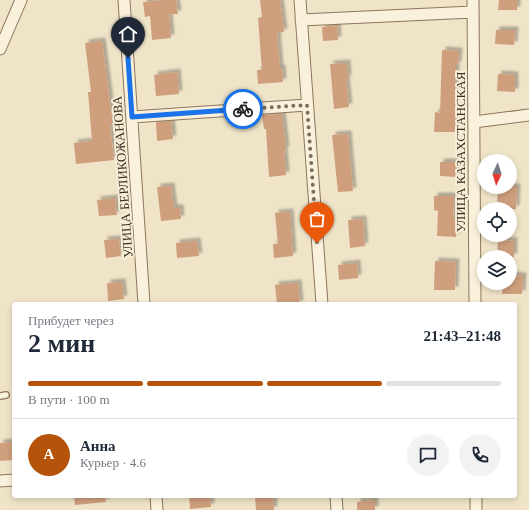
<!DOCTYPE html>
<html lang="ru">
<meta charset="utf-8">
<style>
body{margin:0;font-family:"Times New Roman",serif;background:#f2f2f3;color:#1f2937;height:100vh;display:flex;flex-direction:column;font-size:15px;white-space:nowrap}
*{box-sizing:border-box;margin:0}
p{font-size:13px;color:#747a83}
.icon{flex:none;width:22px;height:22px;fill:none;stroke:currentColor;stroke-width:2;stroke-linecap:round;stroke-linejoin:round}
.map{position:relative;flex:1;overflow:hidden}
.side{position:absolute;left:12px;top:302px;width:505px;height:196px;display:flex;flex-direction:column;background:#fff;border-radius:4px;box-shadow:0 2px 6px #0003}
.side>*{flex:none}
.needle{width:26px;rotate:184deg}
.buttons{position:absolute;left:477px;top:154px;display:grid;gap:8px}
.buttons a{display:grid;place-items:center;width:40px;height:40px;border-radius:50%;background:#fff;box-shadow:0 2px 6px #0003;font-size:20px}
.pin{position:absolute;display:grid;place-items:center;width:34px;height:34px;color:#fff;margin:-41px -17px;border-radius:50% 50% 50% 0;rotate:-45deg;box-shadow:0 0 4px #0007}
.pin .icon{rotate:45deg}
.courier{position:absolute;display:grid;place-items:center;width:40px;height:40px;margin:-20px;border:3px solid #1a73e8;border-radius:50%;background:#fff;color:#222;box-shadow:0 1px 5px #0007}
.summary em{font-style:normal;font-weight:700}
.summary div{display:flex;flex-direction:column-reverse}
.summary{display:flex;align-items:center;justify-content:space-between;height:68px;padding:0 16px}
h1{font-size:26px;font-weight:700;line-height:30px}
.bar{display:grid;grid-template-columns:repeat(4,1fr);gap:6px 4px;align-content:center;height:48px;padding:0 16px}
.bar i{height:5px;border-radius:3px;background:#e0e1e3}
.bar .on{background:#b45309}
.bar p{grid-column:span 4}
.line{display:flex;align-items:center;gap:10px;padding:0 16px;border-top:1px solid #e0e1e3}
.line div{flex:1}
.round{display:grid;place-items:center;flex:none;width:42px;height:42px;border-radius:21px;background:#f2f2f3}
.map>svg:first-child{display:block}
.building{fill:#cf9f7d;filter:url(#shadow)}
.lines{fill:none;stroke-linecap:round;stroke-linejoin:round}
.service-casing{stroke:#8d765c;stroke-width:8}
.minor-casing{stroke:#8d765c;stroke-width:13}
.service{stroke:#faf1dc;stroke-width:5.5}
.minor{stroke:#faf1dc;stroke-width:11}
.done{stroke:#7c6e5b;stroke-width:4;stroke-dasharray:0 7.2}
.route{stroke:#1a73e8;stroke-width:5}
.labels{text-anchor:middle;stroke-width:4;stroke-linejoin:round;paint-order:stroke}
.street-label{font-size:13px;fill:#3d2e20;stroke:#f7eed8}
</style>
<div class="map">
<svg width="529" height="510" viewBox="0 0 529 510">
<defs>
<filter id="shadow"><feDropShadow dx="3.5" dy="-3.5" stdDeviation="1" flood-color="#0004"/></filter>
</defs>
<rect width="100%" height="100%" fill="#f0e4c8"/>
<path class="building" d="M164 0H176L178 14H169L171 38 152 40 150 16 145 17 143 2Z
M260 0H280L284 32 277 33 280 68H282L283 82 258 84 257 70H262L258 18 262 17Z
M499 0H517V10H498Z
M337 25 338 40 323 41 322 27Z
M496 30H515L514 45 495 44Z
M102 41 113 125H110L114 160 76 164 74 143 92 141 88 92H91L85 43Z
M442 50 459 51 458 65H456L455 113H458L457 132H434L435 112 440 113Z
M347 63 348 79H346L349 107 334 109 330 64Z
M177 72 179 94 156 96 154 75Z
M498 74 515 75V92L497 91Z
M282 114 286 150H284L286 175 269 177 266 129H264L262 115Z
M171 121 173 139 157 141 156 122Z
M348 134 353 191 338 192 332 135Z
M440 162H457V177L440 176Z
M171 186 174 208H180L181 219 161 221 157 187Z
M498 187H517L516 209H497Z
M434 196H454L453 218 457 219 456 237 437 236 438 211 434 210Z
M115 198 117 215 99 216 97 200Z
M290 212 293 256 274 258 273 244H278L275 213Z
M363 219 365 246 350 248 348 220Z
M119 239 121 256 106 258 104 240Z
M498 240 514 241V257H497Z
M197 241 199 256 177 258 176 243Z
M435 261 456 262 455 290H434Z
M357 263 358 278 339 280 338 265Z
M510 275 523 276 522 294H502L503 283H510Z
M122 282 124 299 108 301 107 283Z
M298 283 300 304H277L275 285Z
M12 442 14 460 0 461V443Z
M74 496H105L106 502 75 505Z
M189 496H210L211 507 190 509Z
M273 496 274 510H256L255 497Z
M375 500V510H357V502Z"/>
<g class="lines">
<g class="service-casing">
<path id="service" d="M0 396 6 395"/>
</g>
<g class="minor-casing">
<path id="minor" d="M124 0 144 304
M300 0 322 304
M473 0 475 304
M301 20 473 12
M0 49 21 0
M132 117 307 105
M474 122 529 115
M0 481 14 480
M156 496 157 510
M336 496 337 510
M476 496V510"/>
</g>
<use href="#service" class="service"/>
<use href="#minor" class="minor"/>
</g>
<g class="lines">
<path class="done" d="M243 109 307 105 317 243"/>
<path class="route" d="M128 58 132 117 243 109"/>
</g>
<g class="labels">
<g class="street-label">
<text transform="translate(460 152) rotate(-90)" y="5">УЛИЦА КАЗАХСТАНСКАЯ</text>
<text transform="translate(122 177) rotate(-94)" y="5">УЛИЦА БЕРЛИКОЖАНОВА</text>
</g>
</g>
</svg>
<div class="buttons">
<a><svg class="needle" viewBox="-14 -14 28 28"><path d="M0-13l5 13h-10z" fill="#e53935"/><path d="M0 13l5-13h-10z" fill="#747a83"/></svg></a>
<a><svg class="icon" aria-label="locate" viewBox="0 0 24 24"><circle cx="12" cy="12" r="6"/><path d="M12 2v4M12 18v4M2 12h4M18 12h4"/></svg></a>
<a><svg class="icon" aria-label="layers" viewBox="0 0 24 24"><path d="M12 4l9 5-9 5-9-5zM3 14l9 5 9-5"/></svg></a>
</div>
<div class="pin" style="left:317px;top:243px;background:#ea580c"><svg class="icon" aria-label="bag" viewBox="0 0 24 24"><path d="M5 8h14l-1 12H6zM9 8a3 3 0 0 1 6 0"/></svg></div>
<div class="pin" style="left:128px;top:58px;background:#1f2937"><svg class="icon" aria-label="home" viewBox="0 0 24 24"><path d="M3 11l9-7 9 7M6 9v11h12V9"/></svg></div>
<div class="courier" style="left:243px;top:109px"><svg class="icon" aria-label="bike" viewBox="0 0 24 24"><circle cx="6" cy="16" r="4"/><circle cx="18" cy="16" r="4"/><path d="M6 16l4-8h5l3 8M10 8l3 8H6M13 5h3"/></svg></div>
<section class="side">
<div class="summary"><div><h1>2 мин</h1><p>Прибудет через</p></div><em>21:43–21:48</em></div>
<div class="bar"><i class="on"></i><i class="on"></i><i class="on"></i><i></i><p>В пути · 100 m</p></div>
<div class="line" style="height:72px"><b class="round" style="background:#b45309;color:#fff">А</b><div><b>Анна</b><p>Курьер · 4.6</p></div><a class="round"><svg class="icon" aria-label="chat" viewBox="0 0 24 24"><path d="M4 5h16v11H9l-5 4z"/></svg></a><a class="round"><svg class="icon" aria-label="phone" viewBox="0 0 24 24"><path d="M5 4h4l2 5-3 2q2 4 5 5l2-3 5 2v4C11 20 4 13 5 4z"/></svg></a></div>
</section>
</div>
